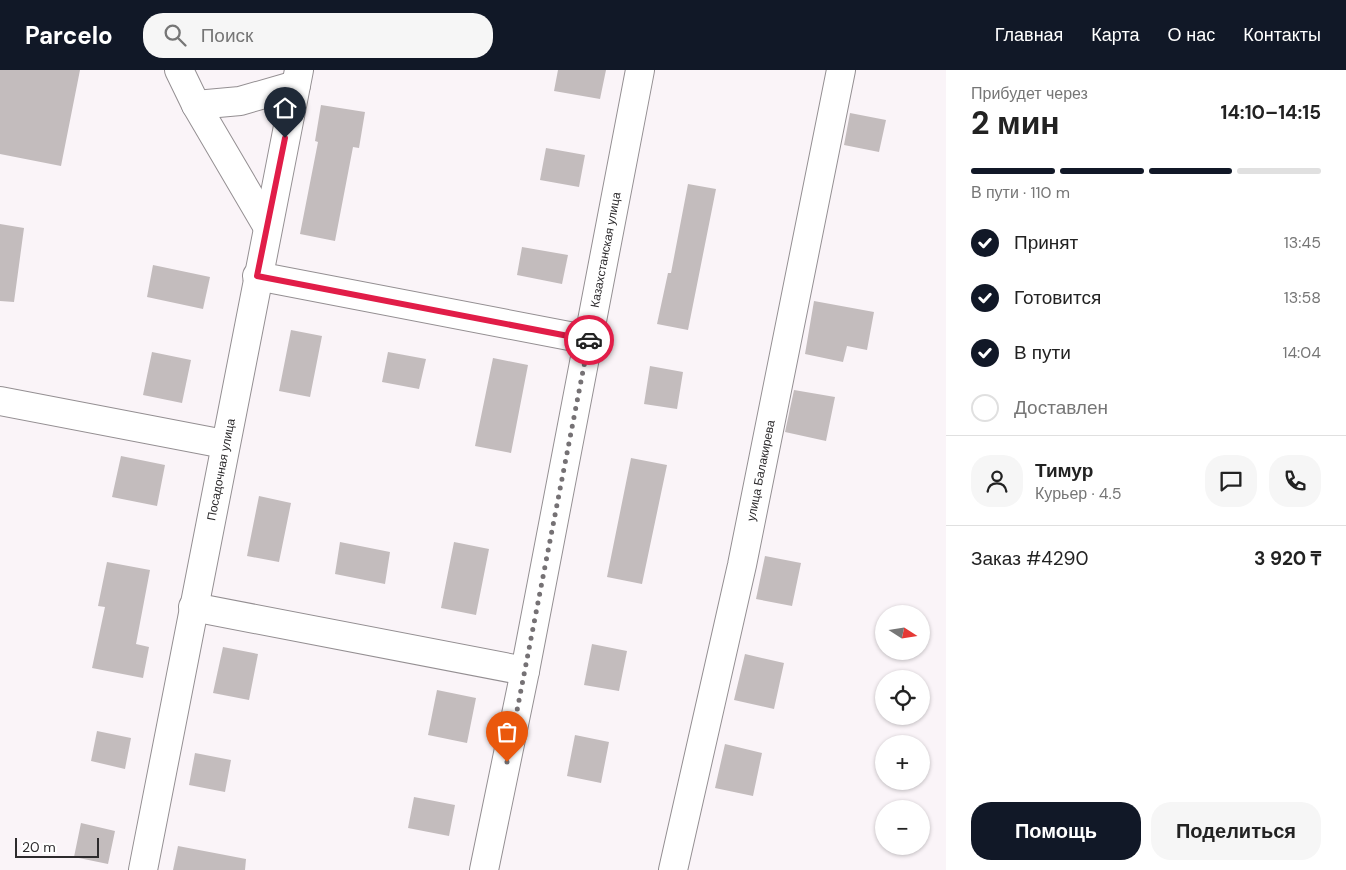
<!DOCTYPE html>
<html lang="ru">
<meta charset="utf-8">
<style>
body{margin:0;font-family:"DM Sans",sans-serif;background:#f6f6f6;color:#222;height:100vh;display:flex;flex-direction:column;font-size:19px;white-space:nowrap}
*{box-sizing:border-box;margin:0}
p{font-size:16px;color:#767676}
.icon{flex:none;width:28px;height:28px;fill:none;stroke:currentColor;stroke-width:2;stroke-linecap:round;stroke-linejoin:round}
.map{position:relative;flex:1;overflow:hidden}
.sheet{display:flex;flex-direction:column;background:#fff;width:400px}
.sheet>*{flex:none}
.needle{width:32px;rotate:102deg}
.controls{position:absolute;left:875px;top:535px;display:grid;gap:10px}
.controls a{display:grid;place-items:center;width:55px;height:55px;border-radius:50%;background:#fff;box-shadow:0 1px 4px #0004;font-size:25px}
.scale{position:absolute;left:15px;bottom:12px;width:84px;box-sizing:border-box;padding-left:5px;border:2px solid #2d2b2d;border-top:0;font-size:14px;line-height:18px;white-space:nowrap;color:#2d2b2d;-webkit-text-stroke:4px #fff;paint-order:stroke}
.pin{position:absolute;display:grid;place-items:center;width:42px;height:42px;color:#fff;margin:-51px -21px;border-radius:50% 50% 50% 0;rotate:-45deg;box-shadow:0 0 5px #0007}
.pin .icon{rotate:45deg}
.courier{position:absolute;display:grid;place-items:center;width:50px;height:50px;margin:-25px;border:4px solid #e11d48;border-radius:50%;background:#fff;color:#222;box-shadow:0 1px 6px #0007}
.head em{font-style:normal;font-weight:700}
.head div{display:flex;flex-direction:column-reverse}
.head{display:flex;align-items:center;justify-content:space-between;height:85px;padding:0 25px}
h1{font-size:32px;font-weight:700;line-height:38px}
.bar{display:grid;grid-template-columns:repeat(4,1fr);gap:8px 5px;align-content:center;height:60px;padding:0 25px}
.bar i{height:6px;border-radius:4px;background:#e0e0e0}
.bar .active{background:#111827}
.bar p{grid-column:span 4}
.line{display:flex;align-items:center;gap:12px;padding:0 25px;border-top:1px solid #e0e0e0}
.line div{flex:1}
.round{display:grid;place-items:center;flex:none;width:52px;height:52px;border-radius:20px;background:#f6f6f6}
ol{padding:0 25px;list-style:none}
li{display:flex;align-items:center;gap:15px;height:55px}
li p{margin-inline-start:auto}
li .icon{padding:5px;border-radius:50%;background:#111827;color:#fff;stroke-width:4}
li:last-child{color:#767676}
li i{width:28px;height:28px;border:2px solid #e0e0e0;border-radius:50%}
.action{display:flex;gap:10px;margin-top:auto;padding:10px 25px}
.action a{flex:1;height:58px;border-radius:20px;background:#111827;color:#fff;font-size:20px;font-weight:700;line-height:58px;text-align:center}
.action a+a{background:#f6f6f6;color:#222}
header{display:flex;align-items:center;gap:30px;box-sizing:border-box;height:70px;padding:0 25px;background:#111827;color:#fff}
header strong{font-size:24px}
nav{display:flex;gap:28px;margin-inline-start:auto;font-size:18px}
.search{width:350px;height:45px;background:#f6f6f6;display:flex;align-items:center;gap:12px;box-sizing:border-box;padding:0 18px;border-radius:20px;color:#767676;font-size:19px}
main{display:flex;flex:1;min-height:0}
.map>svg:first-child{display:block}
.building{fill:#c3bcbd}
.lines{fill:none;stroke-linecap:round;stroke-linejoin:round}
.minor-casing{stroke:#948f92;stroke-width:30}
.minor{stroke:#fff;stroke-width:28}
.done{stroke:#757174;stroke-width:5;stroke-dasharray:0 9}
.route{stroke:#e11d48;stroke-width:6}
.labels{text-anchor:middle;stroke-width:4;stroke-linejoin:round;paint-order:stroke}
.street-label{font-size:12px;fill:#2d2b2d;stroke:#fff}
</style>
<header>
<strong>Parcelo</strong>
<div class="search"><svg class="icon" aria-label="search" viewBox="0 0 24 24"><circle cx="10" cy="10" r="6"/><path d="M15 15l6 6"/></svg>Поиск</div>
<nav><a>Главная</a><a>Карта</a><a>О нас</a><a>Контакты</a></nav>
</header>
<main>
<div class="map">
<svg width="946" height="800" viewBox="0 0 946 800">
<rect width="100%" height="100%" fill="#faf4f8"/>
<path class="building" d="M0 0H80L61 96 0 84Z
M558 0H606L600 29 554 21Z
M321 35 365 42 359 78 353 77 335 171 300 164 318 72 315 71Z
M850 43 886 50 879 82 844 75Z
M546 78 585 85 579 117 540 110Z
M688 114 716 119 688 260 657 254 668 203H671Z
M0 154 24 158 14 232 0 231Z
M522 177 568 185 562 214 517 205Z
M153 195 210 207 203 239 147 227Z
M814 231 874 242 867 280 847 276 843 292 805 284Z
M291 260 322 266 310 327 279 321Z
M152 282 191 290 182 333 143 325Z
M388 282 426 289 419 319 382 312Z
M493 288 528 295 511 383 475 376Z
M650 296 683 302 677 339 644 334Z
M794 320 835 327 826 371 785 362Z
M121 386 165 395 157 436 112 427Z
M631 388 667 395 642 514 607 507Z
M259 426 291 433 279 492 247 486Z
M340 472 390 482 385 514 335 504Z
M454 472 489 479 476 545 441 538Z
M765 486 801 493 792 536 756 529Z
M107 492 150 500 136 574 149 577 143 608 92 598 105 537 98 536Z
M592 574 627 581 619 621 584 615Z
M223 577 258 584 249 630 213 623Z
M745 584 784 593 774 639 734 630Z
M437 620 476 628 467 673 428 665Z
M97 661 131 668 125 699 91 691Z
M575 665 609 672 601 713 567 706Z
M725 674 762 683 753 726 715 718Z
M195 683 231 690 225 722 189 715Z
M414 727 455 735 449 766 408 758Z
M81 753 115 761 108 794 74 787Z
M178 776 246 789 245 800H173Z"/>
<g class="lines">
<g class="minor-casing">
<g id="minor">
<path d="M179 0 196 35 267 156"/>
<path d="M196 35 240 31 296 15"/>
<path d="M257 206 590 270"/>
<path d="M0 331 224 374"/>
<path d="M193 537 525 601"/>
<path id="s1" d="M143 800 299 0"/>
<path id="s2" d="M484 800 525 601 640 0"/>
<path id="s3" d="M673 800 742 495 841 0"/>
</g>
</g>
<use href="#minor" class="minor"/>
</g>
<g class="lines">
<path class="done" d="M507 692 589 270"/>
<path class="route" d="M285 68 257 206 589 270"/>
</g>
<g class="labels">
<g class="street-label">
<text dy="4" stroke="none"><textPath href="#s2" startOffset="632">Казахстанская улица</textPath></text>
<text dy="4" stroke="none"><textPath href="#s1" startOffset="408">Посадочная улица</textPath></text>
<text dy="4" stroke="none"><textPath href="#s3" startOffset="409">улица Балакирева</textPath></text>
</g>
</g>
</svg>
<div class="controls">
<a><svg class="needle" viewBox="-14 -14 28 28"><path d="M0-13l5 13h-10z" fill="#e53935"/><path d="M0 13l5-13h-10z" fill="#767676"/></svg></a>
<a><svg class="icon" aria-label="locate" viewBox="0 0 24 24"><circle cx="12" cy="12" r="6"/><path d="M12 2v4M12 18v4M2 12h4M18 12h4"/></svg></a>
<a>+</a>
<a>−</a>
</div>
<div class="scale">20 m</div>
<div class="pin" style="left:507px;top:692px;background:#ea580c"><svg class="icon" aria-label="bag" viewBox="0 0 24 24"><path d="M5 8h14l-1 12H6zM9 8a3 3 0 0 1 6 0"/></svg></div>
<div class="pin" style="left:285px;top:68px;background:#1f2937"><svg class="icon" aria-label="home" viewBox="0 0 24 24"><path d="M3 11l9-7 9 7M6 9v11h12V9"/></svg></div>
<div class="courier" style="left:589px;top:270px"><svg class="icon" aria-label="car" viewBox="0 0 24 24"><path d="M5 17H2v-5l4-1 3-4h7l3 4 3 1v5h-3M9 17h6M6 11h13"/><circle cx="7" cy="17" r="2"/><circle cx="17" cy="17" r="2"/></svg></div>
</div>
<section class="sheet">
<div class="head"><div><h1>2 мин</h1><p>Прибудет через</p></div><em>14:10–14:15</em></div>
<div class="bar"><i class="active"></i><i class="active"></i><i class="active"></i><i></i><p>В пути · 110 m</p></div>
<ol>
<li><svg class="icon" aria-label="check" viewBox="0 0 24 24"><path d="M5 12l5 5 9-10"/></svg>Принят<p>13:45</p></li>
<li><svg class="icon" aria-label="check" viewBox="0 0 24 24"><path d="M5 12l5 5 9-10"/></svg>Готовится<p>13:58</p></li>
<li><svg class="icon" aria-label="check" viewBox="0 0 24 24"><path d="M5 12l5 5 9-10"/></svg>В пути<p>14:04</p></li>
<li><i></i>Доставлен</li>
</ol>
<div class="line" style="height:90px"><a class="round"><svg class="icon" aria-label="person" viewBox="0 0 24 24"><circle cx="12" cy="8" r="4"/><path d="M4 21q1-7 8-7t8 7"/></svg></a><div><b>Тимур</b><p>Курьер · 4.5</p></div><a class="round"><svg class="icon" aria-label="chat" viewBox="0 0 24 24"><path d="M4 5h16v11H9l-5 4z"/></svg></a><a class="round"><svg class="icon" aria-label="phone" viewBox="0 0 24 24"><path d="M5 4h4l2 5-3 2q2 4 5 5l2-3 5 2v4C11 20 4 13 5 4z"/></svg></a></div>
<div class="line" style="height:65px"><div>Заказ #4290</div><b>3 920 ₸</b></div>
<div class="action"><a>Помощь</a><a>Поделиться</a></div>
</section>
</main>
